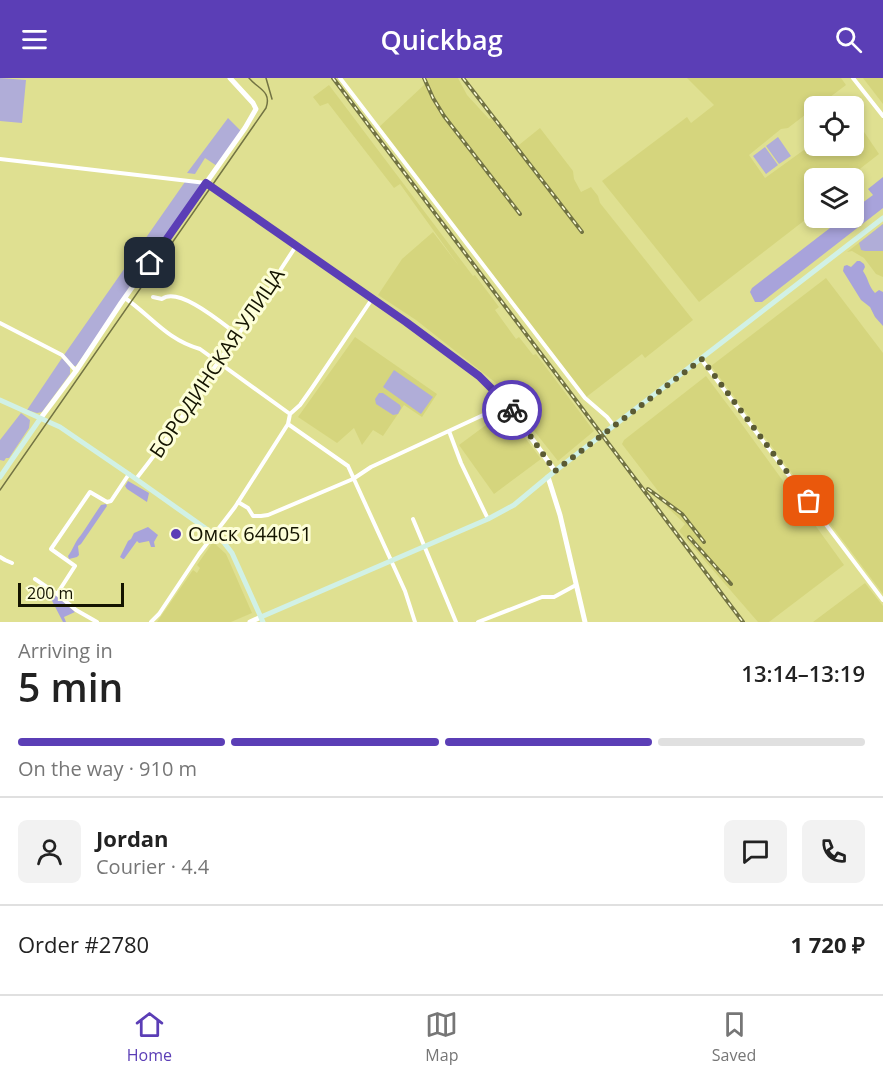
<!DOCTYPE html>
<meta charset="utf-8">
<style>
body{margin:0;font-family:"Open Sans",sans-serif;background:#f2f2f2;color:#222;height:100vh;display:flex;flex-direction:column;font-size:22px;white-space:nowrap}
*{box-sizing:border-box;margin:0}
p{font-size:20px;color:#767676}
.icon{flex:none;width:33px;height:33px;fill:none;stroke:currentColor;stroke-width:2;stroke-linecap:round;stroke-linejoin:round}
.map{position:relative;height:544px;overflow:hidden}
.drawer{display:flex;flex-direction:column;background:#fff;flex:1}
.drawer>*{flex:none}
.tools{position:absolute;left:804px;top:18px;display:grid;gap:12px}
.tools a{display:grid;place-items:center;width:60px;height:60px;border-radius:9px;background:#fff;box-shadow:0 3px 9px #0003;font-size:30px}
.scale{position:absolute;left:18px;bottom:15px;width:106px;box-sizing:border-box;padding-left:6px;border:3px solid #141400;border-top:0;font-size:16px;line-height:21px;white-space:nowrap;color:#141400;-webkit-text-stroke:4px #fdfed8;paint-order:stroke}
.pin{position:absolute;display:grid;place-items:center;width:51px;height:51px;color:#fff;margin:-26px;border-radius:12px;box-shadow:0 3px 9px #0006}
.courier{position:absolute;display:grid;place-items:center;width:60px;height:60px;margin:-30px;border:4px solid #5b3eb6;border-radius:50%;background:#fff;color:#222;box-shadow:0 2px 8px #0007}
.overview em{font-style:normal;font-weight:600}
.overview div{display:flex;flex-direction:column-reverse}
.overview{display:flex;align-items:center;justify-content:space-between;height:102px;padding:0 18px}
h1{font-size:39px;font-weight:600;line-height:45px}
.bar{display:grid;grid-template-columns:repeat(4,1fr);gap:9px 6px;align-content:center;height:72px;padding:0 18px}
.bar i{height:8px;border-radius:4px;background:#e0e0e0}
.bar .selected{background:#5b3eb6}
.bar p{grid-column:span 4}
.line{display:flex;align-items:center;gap:15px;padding:0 18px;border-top:2px solid #e0e0e0}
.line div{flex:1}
.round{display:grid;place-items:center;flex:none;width:63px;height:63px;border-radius:9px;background:#f2f2f2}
header{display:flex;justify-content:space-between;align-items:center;height:78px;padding:0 18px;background:#5b3eb6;color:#fff;font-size:27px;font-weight:600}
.dock{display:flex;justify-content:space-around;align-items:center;height:84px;border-top:2px solid #e0e0e0;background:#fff;font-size:16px;color:#767676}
.dock a{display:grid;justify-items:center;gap:3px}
.dock .selected{color:#5b3eb6}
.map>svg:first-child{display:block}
.built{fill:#d5d57d}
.green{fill:#b0add8}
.forest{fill:#a8a3db}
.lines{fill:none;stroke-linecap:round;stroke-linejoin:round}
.minor{stroke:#fff;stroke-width:4}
.tertiary{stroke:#fff;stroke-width:5}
.secondary{stroke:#d1f1e6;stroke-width:5}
.tram{stroke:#727343;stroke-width:1.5}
.rail-casing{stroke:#727343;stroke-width:4}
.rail{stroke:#fdfed8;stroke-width:1.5;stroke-dasharray:4.5;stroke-linecap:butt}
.done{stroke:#5b5b33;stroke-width:6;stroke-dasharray:0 10.8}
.route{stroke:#5b3eb6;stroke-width:8}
.poi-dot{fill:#5b3eb6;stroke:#fdfed8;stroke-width:2}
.labels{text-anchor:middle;stroke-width:6;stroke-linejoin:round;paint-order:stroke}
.street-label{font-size:20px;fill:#141400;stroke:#fdfed8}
.poi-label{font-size:20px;fill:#141400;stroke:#fdfed8;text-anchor:start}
</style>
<header><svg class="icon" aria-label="menu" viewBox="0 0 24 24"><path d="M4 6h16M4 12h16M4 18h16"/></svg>Quickbag<svg class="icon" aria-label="search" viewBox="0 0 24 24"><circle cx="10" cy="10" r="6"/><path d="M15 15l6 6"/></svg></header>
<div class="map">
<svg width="883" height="544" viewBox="0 0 883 544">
<rect width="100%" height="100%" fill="#dfe091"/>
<path class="built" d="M427 0H458L467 17 489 41 491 40 514 71 540 50 573 93 574 101 581 114 591 109 598 118 600 125 693 242 645 280 642 276 585 320 378 50 424 7Z
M687 0H841L846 7 818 28H814V30L788 50 781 51 749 77 765 100 808 69 814 62V68H854V39L879 76 848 100H814V135L699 224 602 103 687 39 691 45 714 27Z
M863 0H883V26Z
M329 7 473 198 475 197 499 229 495 232 516 261 519 259 533 277 536 276 594 353 558 383 496 305 416 242 378 217 402 181 433 154 459 188 400 106 394 110 328 25 320 28 313 19Z
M883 146V199L876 196 864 180 852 173 847 174Z
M826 200 883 275V516L711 288Z
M355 259 437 316 422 339 404 327 383 358 373 352 362 367 354 350 337 365 298 339Z
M706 298 733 334 844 487 769 544H758L679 453 685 446 667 429 669 424 665 422 622 366 624 362Z
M505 333 541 381 494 416 459 367Z
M213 464 226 476 252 535 231 544H157L193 492 197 495 200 490 197 487Z
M865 505 883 528V544H813Z"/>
<path class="green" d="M0 0 26 2 22 45 0 43Z
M228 40 241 53 217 88 205 80 195 96 187 95Z
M778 59 791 78 779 86 766 68Z
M765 69 778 87 766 96 753 78Z
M187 101 202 105V109L76 288H74L64 277Z
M883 146V173H865L861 172 859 165Z
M62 280 70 289V296L42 334 37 335 27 332Z
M394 292 433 319 421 336 383 309Z
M379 315H383L400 327 401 330 398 336 393 337 376 326 375 321Z
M21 335 30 342 29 350 9 380H6L4 383 0 382V362Z"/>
<path class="forest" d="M883 99V130L762 224H755L750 214 752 210 843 140H854V131L873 117 868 111Z
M857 183H860L864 186 865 189 863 193C869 202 868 207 875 215L879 212 883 214V248L875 239 870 229 861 222 843 193 844 188 847 187 851 189Z
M128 403 149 415 147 424 127 411 125 408Z
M106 426 107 428 81 466 78 468 79 477 77 479 69 481 68 478C73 472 75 463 81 457 88 447 94 437 101 427Z
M148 449 158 457 154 464 155 469H151L149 463 139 465 137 463 124 481H123L120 479 128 463 131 461 134 455Z
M54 516 75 534 64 539 66 544H63L50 519Z"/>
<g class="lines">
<path class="minor" d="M340 0 585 320 607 339 614 348
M853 0 883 38
M0 81 206 105
M153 219 162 221C179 208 223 246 238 257
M125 220C151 238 167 262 200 271L290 336
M0 245 62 277 76 293
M701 281 883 522
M288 346 348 388 405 513 415 544
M449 353 461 385 488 441
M136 401C161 369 186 336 206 301L276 204 281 191 296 168
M238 424 248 430 253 438H261L268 437 353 401 371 389 507 326
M413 441 456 544
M0 479 5 482 12 485
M35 501 57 516 76 532 97 544
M57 516 75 488 51 471 90 414 107 424 111 423 129 396
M151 544 159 536 199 476 235 429 288 346 290 336 300 327 312 310 372 221
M478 544 542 519H554L576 507"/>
<path class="tertiary" d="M206 105 406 244 479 298 507 326 555 393
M40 341 76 293 121 225 245 50 256 31 253 25 230 0
M548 399 560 437 585 544
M250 544 261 539"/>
<path class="secondary" d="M0 322 60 349 136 401 222 462 232 475 263 544
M0 399 40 341
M261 539 488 441 514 427 555 393 883 140"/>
<path class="tram" d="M266 0 272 21
M0 412 266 30C272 13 258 11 249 0"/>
<g class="rail-casing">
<path id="rail" d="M333 0 743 544
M424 0 433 20 444 38 520 136
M463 0 582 154
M648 411 682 436 704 464
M689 459 731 506"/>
</g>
<use href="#rail" class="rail"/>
</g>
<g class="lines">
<path class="done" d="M512 332 555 393 702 281 809 423"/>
<path class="route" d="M150 185 206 105 406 244 479 298 505 324 512 332"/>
</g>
<circle class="poi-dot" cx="176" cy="456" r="6"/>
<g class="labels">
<g class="street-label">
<text transform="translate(217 285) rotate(-56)" y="7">БОРОДИНСКАЯ УЛИЦА</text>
</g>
<g class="poi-label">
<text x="188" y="463">Омск 644051</text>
</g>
</g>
</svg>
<div class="tools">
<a><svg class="icon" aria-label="locate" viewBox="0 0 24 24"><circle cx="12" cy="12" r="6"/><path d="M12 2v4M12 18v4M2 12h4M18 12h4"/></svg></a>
<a><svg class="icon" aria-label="layers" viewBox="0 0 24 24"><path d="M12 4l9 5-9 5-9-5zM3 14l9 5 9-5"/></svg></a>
</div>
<div class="scale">200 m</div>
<div class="pin" style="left:809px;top:423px;background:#ea580c"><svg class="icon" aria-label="bag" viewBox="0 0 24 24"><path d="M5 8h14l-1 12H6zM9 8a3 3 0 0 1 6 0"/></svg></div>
<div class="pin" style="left:150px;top:185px;background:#1f2937"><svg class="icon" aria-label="home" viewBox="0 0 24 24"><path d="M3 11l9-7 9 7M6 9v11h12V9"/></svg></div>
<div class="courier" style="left:512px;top:332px"><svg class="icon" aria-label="bike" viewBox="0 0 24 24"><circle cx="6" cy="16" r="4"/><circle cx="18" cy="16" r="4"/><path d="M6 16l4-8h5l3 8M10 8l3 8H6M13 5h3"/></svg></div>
</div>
<section class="drawer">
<div class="overview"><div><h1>5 min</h1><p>Arriving in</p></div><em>13:14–13:19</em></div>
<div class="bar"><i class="selected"></i><i class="selected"></i><i class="selected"></i><i></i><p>On the way · 910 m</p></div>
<div class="line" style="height:108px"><a class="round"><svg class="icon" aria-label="person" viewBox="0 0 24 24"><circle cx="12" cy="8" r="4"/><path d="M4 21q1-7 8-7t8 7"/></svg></a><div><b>Jordan</b><p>Courier · 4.4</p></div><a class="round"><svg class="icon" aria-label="chat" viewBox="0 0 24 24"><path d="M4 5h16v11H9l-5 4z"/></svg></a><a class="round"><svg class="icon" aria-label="phone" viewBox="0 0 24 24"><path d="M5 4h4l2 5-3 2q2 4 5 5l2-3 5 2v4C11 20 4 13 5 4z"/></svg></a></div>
<div class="line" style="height:78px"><div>Order #2780</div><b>1 720 ₽</b></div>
</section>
<nav class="dock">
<a class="selected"><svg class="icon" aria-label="home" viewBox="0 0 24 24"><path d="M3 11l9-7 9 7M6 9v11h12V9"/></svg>Home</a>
<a><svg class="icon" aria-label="map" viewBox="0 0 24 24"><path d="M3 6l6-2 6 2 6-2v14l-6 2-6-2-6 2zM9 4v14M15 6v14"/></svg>Map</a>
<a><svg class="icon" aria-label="saved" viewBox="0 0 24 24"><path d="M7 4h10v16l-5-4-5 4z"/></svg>Saved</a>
</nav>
